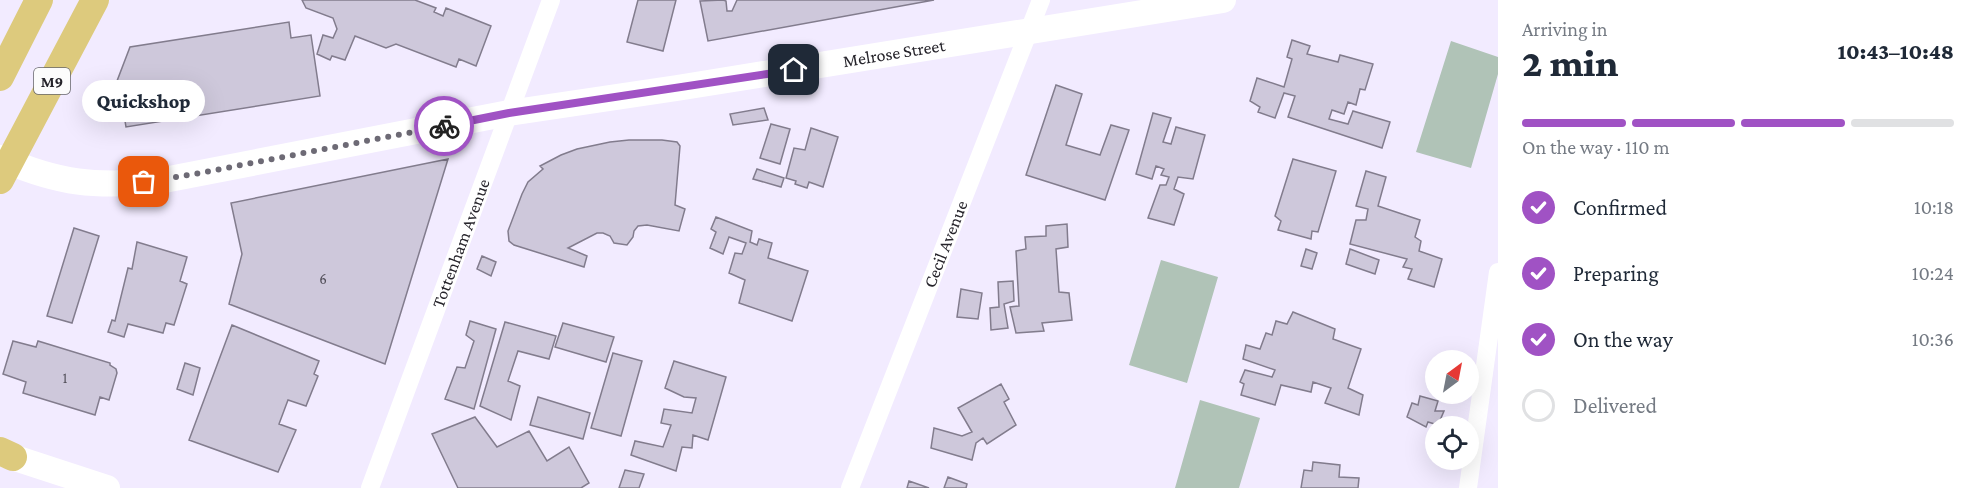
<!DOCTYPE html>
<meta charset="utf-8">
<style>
body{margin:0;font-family:"Crimson Pro",serif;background:#f6f6f7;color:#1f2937;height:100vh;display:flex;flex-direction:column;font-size:22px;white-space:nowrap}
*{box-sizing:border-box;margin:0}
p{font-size:20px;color:#747a83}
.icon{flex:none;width:33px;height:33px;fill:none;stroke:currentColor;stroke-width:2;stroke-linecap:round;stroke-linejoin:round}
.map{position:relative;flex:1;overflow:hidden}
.side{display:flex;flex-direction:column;background:#fff;width:480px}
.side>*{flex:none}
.needle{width:39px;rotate:32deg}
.buttons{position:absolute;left:1425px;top:350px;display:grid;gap:12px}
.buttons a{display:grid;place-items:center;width:54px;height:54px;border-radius:50%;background:#fff;box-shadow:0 6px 24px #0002;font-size:30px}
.pin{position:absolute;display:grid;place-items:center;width:51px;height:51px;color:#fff;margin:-26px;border-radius:12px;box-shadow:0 3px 9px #0006}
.courier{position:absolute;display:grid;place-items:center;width:60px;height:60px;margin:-30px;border:4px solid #a052c4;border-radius:50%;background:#fff;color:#222;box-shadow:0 2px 8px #0007}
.bubble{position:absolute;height:42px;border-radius:21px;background:#fff;box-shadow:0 6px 24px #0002;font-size:20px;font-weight:800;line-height:42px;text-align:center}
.headline em{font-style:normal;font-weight:800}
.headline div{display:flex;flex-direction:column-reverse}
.headline{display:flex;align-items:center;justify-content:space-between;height:102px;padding:0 24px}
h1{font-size:39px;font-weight:800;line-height:45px}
.bar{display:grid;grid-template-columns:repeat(4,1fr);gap:9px 6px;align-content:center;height:72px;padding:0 24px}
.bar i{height:8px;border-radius:4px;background:#e0e1e3}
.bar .on{background:#a052c4}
.bar p{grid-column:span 4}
ol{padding:0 24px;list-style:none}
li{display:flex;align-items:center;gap:18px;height:66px}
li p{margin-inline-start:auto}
li .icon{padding:6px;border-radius:50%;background:#a052c4;color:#fff;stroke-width:4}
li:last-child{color:#747a83}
li i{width:33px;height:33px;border:3px solid #e0e1e3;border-radius:50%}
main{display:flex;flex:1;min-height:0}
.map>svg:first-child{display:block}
.green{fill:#b0c3b7}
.building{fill:#cec8db;stroke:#827c8d;stroke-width:1.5}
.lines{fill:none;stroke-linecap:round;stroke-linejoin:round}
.street{stroke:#fff;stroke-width:18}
.secondary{stroke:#fff;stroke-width:26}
.primary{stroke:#ddca7d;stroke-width:28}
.done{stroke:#6d6a75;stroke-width:6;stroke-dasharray:0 10.8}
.route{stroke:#a052c4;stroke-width:8}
.labels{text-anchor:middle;stroke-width:6;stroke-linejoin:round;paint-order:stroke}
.number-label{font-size:15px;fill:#504d57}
.shield{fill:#fcfcfc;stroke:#66656a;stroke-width:1.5}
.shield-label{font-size:16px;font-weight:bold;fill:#26242b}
.street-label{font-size:18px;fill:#26242b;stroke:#fcfcfc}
</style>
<main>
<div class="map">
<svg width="1498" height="488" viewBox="0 0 1498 488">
<rect width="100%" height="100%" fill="#f2ebff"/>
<path class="green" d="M1451 41 1498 57V74L1471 168 1416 152Z
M1161 260 1218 277 1187 383 1129 365Z
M1200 400 1260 418 1239 488H1175Z"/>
<path class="building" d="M302 0H415L436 8 434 12 443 16 446 8 491 26 476 66 459 59 456 67 396 44 386 48 355 36 345 60 332 56 330 60 317 54 323 35 333 38 337 29 333 18 306 8Z
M638 0H676L663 51 627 42Z
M723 0 726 1 727 11H732L737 0H934L708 41 700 1Z
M289 22 291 38 311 35 320 96 126 127 123 109 109 102 130 47Z
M1292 40 1310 46 1307 54 1338 62 1340 55 1373 64 1365 90 1360 89 1356 105 1348 102 1344 114 1332 110 1329 119 1348 124 1353 111 1390 122 1382 148 1288 117 1295 96 1284 93 1275 118 1258 112 1260 107 1250 101 1257 78 1284 87 1292 59 1287 57Z
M1056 85 1082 94 1066 145 1100 155 1111 125 1129 130 1105 200 1026 175Z
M764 108 768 120 733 125 730 114Z
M1153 113 1171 118 1163 142 1171 144 1176 127 1205 135 1193 179 1178 177 1174 189 1184 194 1174 225 1148 218 1160 185H1166L1169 177 1161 175 1164 169 1156 166 1152 179 1136 174Z
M771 124 790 129 780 164 760 158Z
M811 128 838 137 823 187 809 182 807 188 795 184 796 181 786 178 794 148 805 150Z
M629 140H662L677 142 680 146 675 205 685 209 679 231 647 225 638 226 634 231 633 237 627 245 614 243 610 236 603 233H597L568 248 587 256 584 267 514 245 509 241 508 231 522 194 528 182 543 169 540 166 561 155 577 149 610 142Z
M448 159 385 364 229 304 242 254 231 203Z
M1293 159 1336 171 1318 232 1312 231 1311 239 1278 230 1281 221 1275 216Z
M757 169 784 178 781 187 753 179Z
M1366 171 1386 177 1378 206 1420 220 1415 237 1421 241 1419 251 1442 259 1434 287 1408 279 1412 269 1403 267 1407 259 1350 244 1356 220H1366L1368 209 1356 206Z
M716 217 752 231 750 242 757 245 759 239 772 243 768 258 808 271 792 321 739 303 745 280 729 273 735 253 742 254 746 243 729 237 723 254 710 248 716 232 711 229Z
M1067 224 1068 247 1056 249 1059 292 1069 293 1072 320 1042 323 1044 331 1016 333 1010 307 1019 306 1016 251 1026 249 1025 237 1046 236V226Z
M74 228 99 236 72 323 47 316Z
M137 242 187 257 180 281 187 284 174 325 166 323 163 333 128 324 124 337 108 332 112 320 115 321 128 268 132 269Z
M1306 249 1317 253 1312 269 1301 266Z
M1350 249 1379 260 1375 274 1346 264Z
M482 256 496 262 491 276 477 269Z
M1013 281 1014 301 1004 304 1008 328 991 330 990 308 999 307 998 282Z
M961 289 982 293 978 319 957 317Z
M1293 312 1335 329 1333 339 1361 349 1348 388 1363 395 1359 415 1325 403 1331 388 1313 382 1311 392 1281 385 1275 405 1241 395 1244 384 1240 382 1245 370 1272 377 1275 370 1243 359 1246 345 1260 349 1266 333 1272 335 1276 321 1287 324Z
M470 321 496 329 474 409 445 399 457 367 465 368 474 341 466 335Z
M505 322 556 336 549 359 518 351 508 381 520 386 511 420 480 406Z
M563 323 614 337 606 362 555 347Z
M232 325 319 361 314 374 318 376 306 406 288 400 279 424 296 430 278 472 189 440Z
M13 341 36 347 38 341 110 363V365L116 369 117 373 109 400 100 397 95 415 23 393 26 382 3 374Z
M613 353 642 361 621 436 591 428Z
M674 361 726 377 708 440 693 435 692 448 682 447 676 471 631 455 635 441 663 447 671 425 661 423 664 409 692 413 696 398 684 397 665 388Z
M185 363 200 368 193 395 177 389Z
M1001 384 1009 399 1004 402 1016 425 987 444 983 438 976 443 972 460 931 448 934 428 962 436 972 432 958 408Z
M1420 396 1438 401 1435 411H1444L1438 425 1428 422 1426 427 1407 417 1412 403 1418 405Z
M538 397 590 413 583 439 530 425Z
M475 417 497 447 529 431 547 461 569 447 589 483 581 488H458L432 434Z
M1313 462 1340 465 1339 477 1359 478 1358 488H1301L1304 470 1312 471Z
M625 470 644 474 639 488H619Z
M948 477 967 484 966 488H944Z
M909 481 929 488H907Z"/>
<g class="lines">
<g class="street">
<path id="s1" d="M370 488 551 0"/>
<path id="s2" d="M850 488 1041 0"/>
<path d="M1468 488 1498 272"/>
</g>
<g class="secondary">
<path id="s3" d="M0 158C60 184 95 187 159 181L509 113 677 88 1223 0"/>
<path d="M0 453 107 488"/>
</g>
<path class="primary" d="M0 77 39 0
M0 180 95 0
M0 451 13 457"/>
</g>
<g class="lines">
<path class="done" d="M144 182 195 174 444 126"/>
<path class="route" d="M444 126 509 113 794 70"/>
</g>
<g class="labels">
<g class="number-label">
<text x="323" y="284">6</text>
<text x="65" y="383">1</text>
</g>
<rect class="shield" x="34" y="68" width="36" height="26" rx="4.5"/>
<g class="shield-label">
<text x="52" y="87">M9</text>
</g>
<g class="street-label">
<text dy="6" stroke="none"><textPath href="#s3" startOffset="909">Melrose Street</textPath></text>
<text dy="6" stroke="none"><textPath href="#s1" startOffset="261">Tottenham Avenue</textPath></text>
<text dy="6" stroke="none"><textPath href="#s2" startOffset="262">Cecil Avenue</textPath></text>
</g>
</g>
</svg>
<div class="buttons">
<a><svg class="needle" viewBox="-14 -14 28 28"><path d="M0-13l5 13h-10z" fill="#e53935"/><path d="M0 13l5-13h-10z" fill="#747a83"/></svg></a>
<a><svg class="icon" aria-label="locate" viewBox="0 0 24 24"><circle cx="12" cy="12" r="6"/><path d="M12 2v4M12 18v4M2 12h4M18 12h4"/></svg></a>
</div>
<div class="pin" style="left:144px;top:182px;background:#ea580c"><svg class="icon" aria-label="bag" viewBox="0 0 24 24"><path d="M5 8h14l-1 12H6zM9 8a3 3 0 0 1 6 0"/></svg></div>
<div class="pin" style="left:794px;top:70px;background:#1f2937"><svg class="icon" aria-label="home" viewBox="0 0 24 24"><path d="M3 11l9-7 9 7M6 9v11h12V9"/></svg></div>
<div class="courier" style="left:444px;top:126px"><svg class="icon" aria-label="bike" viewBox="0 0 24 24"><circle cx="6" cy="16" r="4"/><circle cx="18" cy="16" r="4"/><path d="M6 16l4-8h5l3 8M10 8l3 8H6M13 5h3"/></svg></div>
<div class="bubble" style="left:82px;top:80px;width:123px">Quickshop</div>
</div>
<section class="side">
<div class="headline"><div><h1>2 min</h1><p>Arriving in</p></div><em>10:43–10:48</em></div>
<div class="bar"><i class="on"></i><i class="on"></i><i class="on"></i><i></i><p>On the way · 110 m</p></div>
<ol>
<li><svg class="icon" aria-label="check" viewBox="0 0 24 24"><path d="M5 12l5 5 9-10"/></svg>Confirmed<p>10:18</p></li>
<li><svg class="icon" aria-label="check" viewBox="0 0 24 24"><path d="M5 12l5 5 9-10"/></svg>Preparing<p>10:24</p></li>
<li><svg class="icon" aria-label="check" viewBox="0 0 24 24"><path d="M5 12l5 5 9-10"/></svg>On the way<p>10:36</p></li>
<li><i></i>Delivered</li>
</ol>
</section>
</main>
